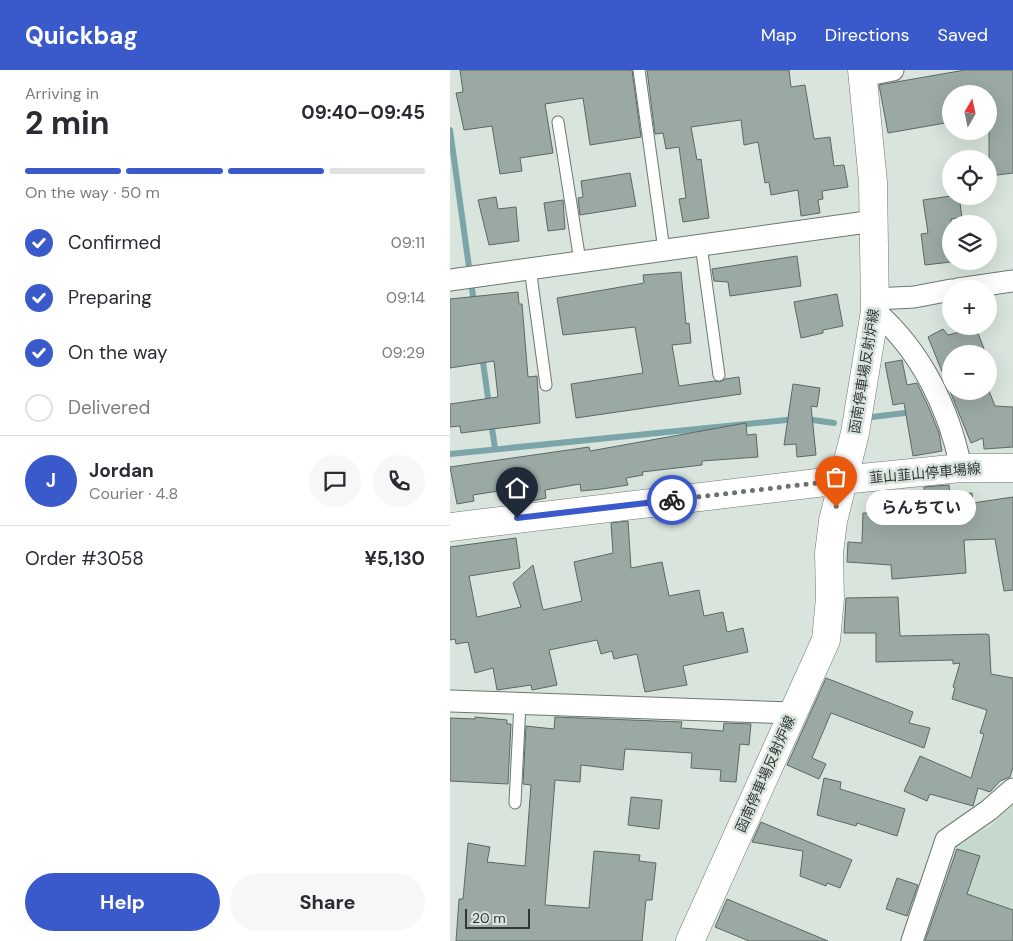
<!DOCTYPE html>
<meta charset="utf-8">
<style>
body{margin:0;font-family:"DM Sans","Noto Sans JP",sans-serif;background:#f7f7f7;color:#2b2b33;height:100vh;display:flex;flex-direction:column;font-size:19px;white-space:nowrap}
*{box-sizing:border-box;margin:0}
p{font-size:16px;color:#7c7c81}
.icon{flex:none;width:28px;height:28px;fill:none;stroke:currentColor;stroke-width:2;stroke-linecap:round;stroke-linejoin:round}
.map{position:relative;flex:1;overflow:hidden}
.side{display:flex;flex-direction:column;background:#fff;width:450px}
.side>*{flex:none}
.needle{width:32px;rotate:9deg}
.buttons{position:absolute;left:492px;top:15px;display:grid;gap:10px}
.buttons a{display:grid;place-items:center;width:55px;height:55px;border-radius:50%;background:#fff;box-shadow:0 5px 20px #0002;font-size:25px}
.scale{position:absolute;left:15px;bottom:12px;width:65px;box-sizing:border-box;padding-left:5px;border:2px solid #313633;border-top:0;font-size:14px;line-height:18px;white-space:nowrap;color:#313633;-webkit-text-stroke:4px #d8e4dc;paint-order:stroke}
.pin{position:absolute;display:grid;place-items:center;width:42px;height:42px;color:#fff;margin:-51px -21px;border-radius:50% 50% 50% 0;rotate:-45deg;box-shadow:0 0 5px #0007}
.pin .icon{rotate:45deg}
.courier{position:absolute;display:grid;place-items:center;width:50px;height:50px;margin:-25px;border:4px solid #3a5acb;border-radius:50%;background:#fff;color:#222;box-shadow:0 1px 6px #0007}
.bubble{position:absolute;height:35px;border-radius:18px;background:#fff;box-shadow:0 5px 20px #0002;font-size:16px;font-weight:700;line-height:35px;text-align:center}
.head em{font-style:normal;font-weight:700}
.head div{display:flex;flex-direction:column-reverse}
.head{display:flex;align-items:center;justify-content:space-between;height:85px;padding:0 25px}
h1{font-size:32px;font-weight:700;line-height:38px}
.bar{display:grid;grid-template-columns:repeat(4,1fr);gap:8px 5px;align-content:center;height:60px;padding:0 25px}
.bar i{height:6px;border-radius:4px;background:#e1e1e2}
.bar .selected{background:#3a5acb}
.bar p{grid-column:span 4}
.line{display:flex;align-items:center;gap:12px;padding:0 25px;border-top:1px solid #e1e1e2}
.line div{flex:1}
.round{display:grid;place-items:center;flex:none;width:52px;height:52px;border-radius:26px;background:#f7f7f7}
ol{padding:0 25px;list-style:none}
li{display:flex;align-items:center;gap:15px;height:55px}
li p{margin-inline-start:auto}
li .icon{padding:5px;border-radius:50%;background:#3a5acb;color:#fff;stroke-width:4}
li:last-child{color:#7c7c81}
li i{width:28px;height:28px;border:2px solid #e1e1e2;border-radius:50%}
.button{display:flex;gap:10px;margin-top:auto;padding:10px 25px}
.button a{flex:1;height:58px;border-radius:30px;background:#3a5acb;color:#fff;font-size:20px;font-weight:700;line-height:58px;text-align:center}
.button a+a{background:#f7f7f7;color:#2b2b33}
header{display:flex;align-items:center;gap:30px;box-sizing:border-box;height:70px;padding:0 25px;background:#3a5acb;color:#fff}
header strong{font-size:24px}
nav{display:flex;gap:28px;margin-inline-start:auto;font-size:18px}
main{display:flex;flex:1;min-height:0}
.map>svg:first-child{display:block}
.built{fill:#c6d9cd}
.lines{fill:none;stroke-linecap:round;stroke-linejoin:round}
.stream{stroke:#7ba5a8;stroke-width:6}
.building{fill:#9ba9a5;stroke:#5b6865}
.service-casing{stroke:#6d7871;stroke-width:13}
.minor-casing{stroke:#6d7871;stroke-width:23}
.secondary-casing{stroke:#6d7871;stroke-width:29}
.service{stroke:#fff;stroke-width:11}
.minor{stroke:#fff;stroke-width:21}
.secondary{stroke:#fff;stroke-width:28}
.done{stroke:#6b736e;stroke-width:5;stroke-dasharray:0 9}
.route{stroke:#3a5acb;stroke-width:6}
.labels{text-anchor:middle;stroke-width:5;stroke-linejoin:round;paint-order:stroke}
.street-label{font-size:14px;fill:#313633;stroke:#d8e4dc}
</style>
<header>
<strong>Quickbag</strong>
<nav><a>Map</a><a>Directions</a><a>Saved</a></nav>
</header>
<main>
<section class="side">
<div class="head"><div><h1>2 min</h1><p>Arriving in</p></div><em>09:40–09:45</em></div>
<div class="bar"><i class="selected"></i><i class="selected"></i><i class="selected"></i><i></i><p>On the way · 50 m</p></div>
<ol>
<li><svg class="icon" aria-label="check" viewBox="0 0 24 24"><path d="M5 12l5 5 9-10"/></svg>Confirmed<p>09:11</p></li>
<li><svg class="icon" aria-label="check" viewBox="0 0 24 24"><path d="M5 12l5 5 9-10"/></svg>Preparing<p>09:14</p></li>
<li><svg class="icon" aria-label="check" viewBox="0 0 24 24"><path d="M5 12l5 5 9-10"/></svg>On the way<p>09:29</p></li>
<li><i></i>Delivered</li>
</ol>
<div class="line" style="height:90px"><b class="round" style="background:#3a5acb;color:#fff">J</b><div><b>Jordan</b><p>Courier · 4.8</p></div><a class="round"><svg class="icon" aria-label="chat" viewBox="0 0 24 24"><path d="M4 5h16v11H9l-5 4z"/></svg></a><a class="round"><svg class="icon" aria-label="phone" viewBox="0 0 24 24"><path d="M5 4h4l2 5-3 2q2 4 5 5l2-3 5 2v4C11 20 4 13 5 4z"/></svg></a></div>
<div class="line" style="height:65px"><div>Order #3058</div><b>¥5,130</b></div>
<div class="button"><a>Help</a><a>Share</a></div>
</section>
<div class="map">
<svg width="563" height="871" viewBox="0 0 563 871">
<rect width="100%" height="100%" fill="#d8e4dc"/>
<path class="built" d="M563 733V871H469L502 773 540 757Z"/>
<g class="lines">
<path class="stream" d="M0 60 24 233
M32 285 39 335
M422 347 463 342
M356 349 384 353
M41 352 45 378
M0 384 346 349"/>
</g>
<path class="building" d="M10 0H182L191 67 140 75 133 28 95 34 103 83 70 88 72 101 50 104 42 56 14 60 6 23 13 22Z
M197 0H339L341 17 355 15 364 69 380 67 384 96 394 95 398 117 372 121 373 129 368 130 370 143 351 146 348 120 321 125 319 112 315 113 308 72 294 75 291 50 241 57 247 90 251 89 259 148 233 152 229 129 236 128 229 77 216 79 213 63 205 64Z
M515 0H563V103L539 106V24H501V52L438 63 429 15Z
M180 103 186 136 130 145 128 128 133 127 131 111Z
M501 126H509L512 148 501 149V192L475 195 471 164 478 163 473 130Z
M46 127 48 139 66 137 69 171 39 175 28 130Z
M113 130 115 159 98 161 94 133Z
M347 186 351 216 280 226 278 212 264 211 262 199Z
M231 202 236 254 239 253 241 273 222 275 229 316 264 311 270 312 275 309 289 307 291 324 126 348 121 314 193 303 185 257 113 265 107 228 194 213 193 205Z
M68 222 69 234H72L78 307 87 306 90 353 11 363 10 356 0 357V334L48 327 44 291 0 298V229Z
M387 224 393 256 373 260V263L351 268 344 232Z
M526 258 536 284H501V321H539L545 336 563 337V377L534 379 533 368 521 373 478 267 493 259 498 265Z
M452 290 457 315 467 313 479 338 489 363 492 381 463 386 454 333 443 335 435 293Z
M343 314 370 318 367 337 361 336 366 385 347 387 346 374 334 375Z
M296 353 297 365 306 364 308 387 252 391V395L192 402 193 405 176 408 178 415 152 419 131 421 130 414 95 420 96 428 87 430 69 432 67 418 23 425 24 431 7 434 0 397 139 377 140 381Z
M499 415 500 425 522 423 523 433 563 427V520L554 521 545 469 514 470 516 503 442 509 441 495 397 492 398 472 412 473 413 443 475 444 474 417Z
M178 451 181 498 212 492 219 526 249 520 254 546 273 542 277 562 293 558 298 582 233 596 237 615 195 622 187 584 164 589 162 581 151 584 147 570 99 580 107 615 82 620 81 615 47 620 43 598 25 603 18 572 6 574 5 569 0 570V477L66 468 70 498 19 506 27 547 71 537 63 513 83 495 93 540 132 531 124 492 163 483 161 453Z
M448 527 450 566 536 564 539 565 541 604 563 608V697L560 707 550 711 540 722 528 718 523 736 480 724 477 731 454 721 470 686 521 708 534 664 530 663 537 640 502 629 505 618 503 617 510 593 503 594V590L426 592V563H394L396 528Z
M376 608 463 642 459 653 480 658 474 678 381 643 362 688 376 694 369 709 337 695Z
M25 647 57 650V654H61L58 714 0 711V648L25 649Z
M105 647 232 652 231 658 273 661 274 653 301 654 299 675 290 674 286 712 270 711 271 700 241 698 242 683 175 679 173 700 131 695 130 712 105 710 95 835 139 838 144 781 190 785 189 791 206 793 202 830H196L192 871H6L9 829H13L18 773 40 777 37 792 75 796 81 715 73 714 76 656 104 659Z
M374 708 391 712 390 719 455 739 447 766 407 753 406 756 367 745Z
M181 727 212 730 209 759 178 755Z
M311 752 402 790 390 818 377 813 376 816 350 806 353 781 302 772Z
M507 779 530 786 517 824 563 840V871H475Z
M447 808 468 815 457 846 436 839Z
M277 829 378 871H299L265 857Z"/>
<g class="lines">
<g class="service-casing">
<path id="service" d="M189 0 214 180
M108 52 130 191
M251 175 269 305
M80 198 96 315
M65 733 70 633"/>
</g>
<g class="minor-casing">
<path id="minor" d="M413 6 443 0
M0 210 424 151
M508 219 563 211
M425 229 464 227 501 220
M425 241C471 281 499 338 511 398
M0 631 342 643
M462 871 496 770 539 740 563 719"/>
</g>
<g class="secondary-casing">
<path id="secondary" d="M0 457 392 410 511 398H563
M240 871 376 570 380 528 379 483 383 451 405 363 425 241 423 112 412 0"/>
</g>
<use href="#service" class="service"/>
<use href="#minor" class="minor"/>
<use href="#secondary" class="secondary"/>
</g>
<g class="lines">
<path class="done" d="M222 430 392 410 386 437"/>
<path class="route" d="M67 448 222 430"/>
</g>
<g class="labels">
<g class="street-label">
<text transform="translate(414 301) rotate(-81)" y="5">函南停車場反射炉線</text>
<text transform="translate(475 403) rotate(-5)" y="5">韮山韮山停車場線</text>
<text transform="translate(315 704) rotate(-66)" y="5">函南停車場反射炉線</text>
</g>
</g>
</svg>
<div class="buttons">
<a><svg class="needle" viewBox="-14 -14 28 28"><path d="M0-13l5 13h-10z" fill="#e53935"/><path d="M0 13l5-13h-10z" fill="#7c7c81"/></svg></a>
<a><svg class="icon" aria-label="locate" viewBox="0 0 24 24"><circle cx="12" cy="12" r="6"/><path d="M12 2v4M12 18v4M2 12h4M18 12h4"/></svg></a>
<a><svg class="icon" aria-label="layers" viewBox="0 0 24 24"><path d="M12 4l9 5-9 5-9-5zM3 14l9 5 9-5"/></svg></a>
<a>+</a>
<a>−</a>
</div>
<div class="scale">20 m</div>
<div class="pin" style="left:386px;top:437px;background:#ea580c"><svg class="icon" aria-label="bag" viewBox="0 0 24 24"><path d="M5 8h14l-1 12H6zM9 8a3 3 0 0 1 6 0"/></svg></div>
<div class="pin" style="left:67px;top:448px;background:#1f2937"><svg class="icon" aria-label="home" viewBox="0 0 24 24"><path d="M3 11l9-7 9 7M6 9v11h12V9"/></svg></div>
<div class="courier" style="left:222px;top:430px"><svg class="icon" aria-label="bike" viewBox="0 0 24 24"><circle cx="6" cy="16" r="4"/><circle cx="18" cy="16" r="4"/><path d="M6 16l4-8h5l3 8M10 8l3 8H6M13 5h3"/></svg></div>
<div class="bubble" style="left:416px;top:420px;width:110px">らんちてい</div>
</div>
</main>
